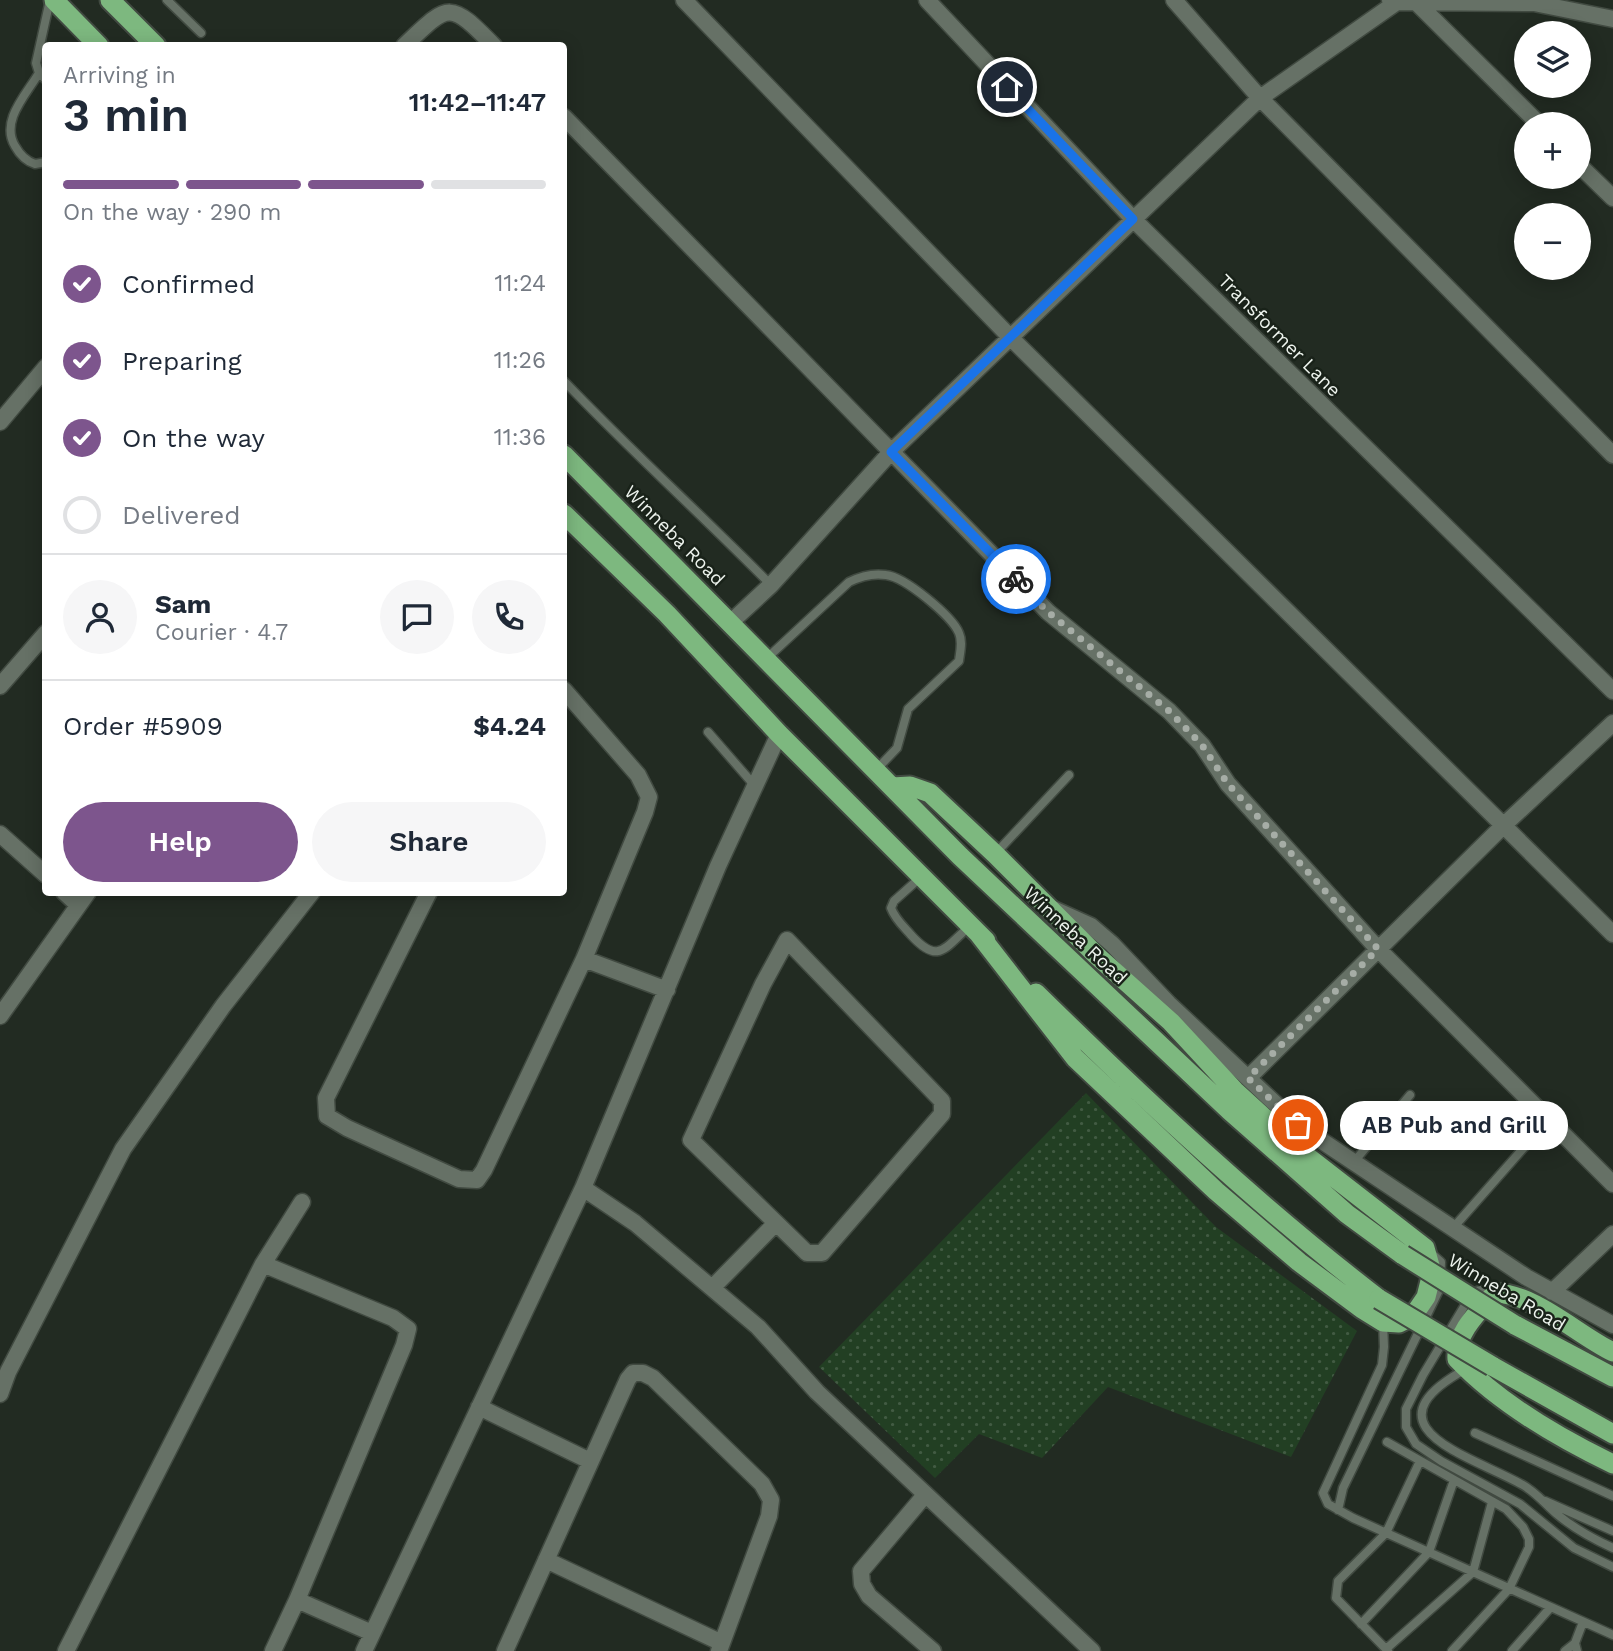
<!DOCTYPE html>
<meta charset="utf-8">
<style>
body{margin:0;font-family:"Work Sans",sans-serif;background:#f6f6f7;color:#1f2937;height:100vh;display:flex;flex-direction:column;font-size:26px;white-space:nowrap}
*{box-sizing:border-box;margin:0}
p{font-size:23px;color:#747a83}
.icon{flex:none;width:38px;height:38px;fill:none;stroke:currentColor;stroke-width:2;stroke-linecap:round;stroke-linejoin:round}
.map{position:relative;flex:1;overflow:hidden}
.details{position:absolute;left:42px;top:42px;width:525px;height:854px;display:flex;flex-direction:column;background:#fff;border-radius:7px;box-shadow:0 4px 18px #0003}
.details>*{flex:none}
.controls{position:absolute;left:1514px;top:21px;display:grid;gap:14px}
.controls a{display:grid;place-items:center;width:77px;height:77px;border-radius:50%;background:#fff;box-shadow:0 4px 18px #0003;font-size:35px}
.pin{position:absolute;display:grid;place-items:center;width:60px;height:60px;color:#fff;margin:-30px;border:4px solid #fff;border-radius:50%;box-shadow:0 2px 7px #0007}
.courier{position:absolute;display:grid;place-items:center;width:70px;height:70px;margin:-35px;border:5px solid #1a73e8;border-radius:50%;background:#fff;color:#222;box-shadow:0 2px 9px #0007}
.bubble{position:absolute;height:49px;border-radius:24px;background:#fff;box-shadow:0 4px 18px #0003;font-size:23px;font-weight:600;line-height:49px;text-align:center}
.headline em{font-style:normal;font-weight:600}
.headline div{display:flex;flex-direction:column-reverse}
.headline{display:flex;align-items:center;justify-content:space-between;height:119px;padding:0 21px}
h1{font-size:46px;font-weight:600;line-height:52px}
.bar{display:grid;grid-template-columns:repeat(4,1fr);gap:10px 7px;align-content:center;height:84px;padding:0 21px}
.bar i{height:9px;border-radius:5px;background:#e0e1e3}
.bar .active{background:#7d558d}
.bar p{grid-column:span 4}
.line{display:flex;align-items:center;gap:18px;padding:0 21px;border-top:2px solid #e0e1e3}
.line div{flex:1}
.round{display:grid;place-items:center;flex:none;width:74px;height:74px;border-radius:37px;background:#f6f6f7}
ol{padding:0 21px;list-style:none}
li{display:flex;align-items:center;gap:21px;height:77px}
li p{margin-inline-start:auto}
li .icon{padding:7px;border-radius:50%;background:#7d558d;color:#fff;stroke-width:4}
li:last-child{color:#747a83}
li i{width:38px;height:38px;border:4px solid #e0e1e3;border-radius:50%}
.cta{display:flex;gap:14px;margin-top:auto;padding:14px 21px}
.cta a{flex:1;height:80px;border-radius:42px;background:#7d558d;color:#fff;font-size:28px;font-weight:600;line-height:80px;text-align:center}
.cta a+a{background:#f6f6f7;color:#1f2937}
.map>svg:first-child{display:block}
.grass{fill:url(#grass-dots)}
.lines{fill:none;stroke-linecap:round;stroke-linejoin:round}
.service-casing{stroke:#414a41;stroke-width:11}
.minor-casing{stroke:#414a41;stroke-width:19}
.trunk-casing{stroke:#414a41;stroke-width:23}
.service{stroke:#667166;stroke-width:8}
.minor{stroke:#667166;stroke-width:16}
.trunk{stroke:#7db87f;stroke-width:19}
.trunk-bridge-casing{stroke:#414a41;stroke-width:23;stroke-linecap:butt}
.trunk-bridge{stroke:#7db87f;stroke-width:19}
.done{stroke:#a6ada6;stroke-width:7;stroke-dasharray:0 12.6}
.route{stroke:#1a73e8;stroke-width:9}
.labels{text-anchor:middle;stroke-width:5;stroke-linejoin:round;paint-order:stroke}
.street-label{font-size:19px;fill:#edf3ed;stroke:#192219}
</style>
<div class="map">
<svg width="1613" height="1651" viewBox="0 0 1613 1651">
<defs>
<pattern id="grass-dots" width="8" height="8" patternUnits="userSpaceOnUse" patternTransform="scale(1.75)"><rect width="8" height="8" fill="#223f23"/><path d="M2 2h.1M6 6h.1" fill="none" stroke="#425b43" stroke-width="1.8" stroke-linecap="round"/></pattern>
</defs>
<rect width="100%" height="100%" fill="#222b22"/>
<path class="grass" d="M1086 1093 1216 1227 1357 1331 1291 1457 1108 1387 1042 1458 979 1434 935 1478 819 1367Z"/>
<g class="lines">
<g class="service-casing">
<path id="service" d="M167 0 201 33
M39 73C26 95 0 121 15 146 20 155 26 161 35 164L46 162
M46 80 39 73 36 63 50 0
M564 381C631 451 703 516 771 585
M766 659 849 582C861 576 873 573 886 575 905 577 952 616 959 633 963 642 960 652 959 661L908 709 897 748 875 771
M708 732 755 786
M995 854 1069 775
M922 876 894 901 891 908C895 919 904 927 911 935 939 966 945 947 970 926
M1353 1163 1410 1095
M1453 1228 1528 1143
M1492 1293C1483 1290 1478 1288 1471 1295L1423 1375 1406 1409V1427L1416 1444 1441 1461 1520 1504 1574 1548 1613 1567
M1383 1322 1384 1347 1382 1365 1323 1493 1328 1504 1353 1518 1613 1635
M1466 1369C1360 1427 1471 1456 1521 1484 1535 1491 1546 1505 1558 1515 1575 1529 1593 1539 1613 1548
M1475 1433 1613 1496
M1387 1442 1506 1509 1523 1527 1529 1539V1547L1509 1589 1452 1651
M1545 1501 1613 1531
M1338 1510 1343 1488 1440 1288 1441 1262 1431 1253
M1361 1624 1429 1552 1454 1480
M1386 1649 1473 1572 1492 1502
M1388 1651 1336 1598 1338 1581 1386 1533 1420 1461
M1512 1651 1550 1608
M1565 1651 1575 1643
M1577 1651 1575 1643 1583 1622"/>
</g>
<g class="minor-casing">
<path id="minor" d="M684 0 1011 338 1613 934
M927 0 1133 219 1613 691
M1174 0 1260 98 1613 455
M1390 0 1397 2 1534 3 1613 19
M1415 1 1539 124
M404 46C449 3 449 0 494 46
M564 117 1048 612 1169 711 1202 745 1228 784 1378 949 1613 1184
M1578 164 1613 198
M0 422 46 367
M730 623 771 585 891 452 1260 98 1397 2
M0 686 46 633
M0 834 46 875
M64 892 78 905
M429 892 326 1098 327 1116 347 1128 459 1179 477 1180 484 1170 584 959 645 812 649 797 638 775 564 690
M1051 908 1091 926 1112 944 1169 1004 1298 1125 1526 1277 1613 1325
M787 940 942 1101V1114L822 1253H807L691 1140 763 984Z
M584 959 667 990
M0 1016 88 892
M1248 1078 1505 824 1613 723
M583 1188 635 1223 758 1327 817 1392 1092 1651
M263 1264 393 1318 408 1329 404 1345 297 1600 273 1651
M713 1287 775 1224
M1552 1292 1613 1234
M0 1394 8 1372 123 1149 223 1006 312 892
M479 1407 590 1461
M925 1495 861 1571 862 1584 869 1596 933 1651
M546 1560 722 1643
M297 1600 372 1633
M66 1651 263 1264 302 1202
M364 1651 583 1188 718 866 779 734
M505 1651 628 1379 633 1373H643L653 1378 762 1484 771 1500 769 1516 719 1651"/>
</g>
<g class="trunk-casing">
<path id="trunk" d="M54 0 99 46
M110 0 156 46
M564 455 960 856 1230 1111 1347 1214 1403 1255
M564 514 667 614 779 734 986 941
M892 787 910 786 930 793 995 854 1096 955 1171 1022 1235 1091 1304 1154 1425 1248 1432 1273 1426 1297 1413 1316 1399 1323 1383 1322 1362 1309 1299 1262 1216 1191 1075 1058 978 933
M1036 993C1145 1100 1257 1205 1379 1299
M1515 1325 1613 1377
M1613 1352C1576 1334 1536 1294 1495 1293 1479 1311 1455 1333 1457 1359 1498 1402 1559 1438 1613 1464
M1492 1366 1613 1434"/>
</g>
<use href="#service" class="service"/>
<use href="#minor" class="minor"/>
<use href="#trunk" class="trunk"/>
<g class="trunk-bridge-casing">
<path id="trunk-bridge" d="M1403 1255 1515 1325
M1379 1299 1492 1366"/>
</g>
<use href="#trunk-bridge" class="trunk-bridge"/>
</g>
<g class="lines">
<path class="done" d="M1016 579 1048 612 1169 711 1202 745 1228 784 1378 949 1248 1078 1298 1125"/>
<path class="route" d="M1007 87 1133 219 891 452 1016 579"/>
</g>
<g class="labels">
<g class="street-label">
<text transform="translate(1280 335) rotate(45)" y="7">Transformer Lane</text>
<text transform="translate(675 535) rotate(45)" y="7">Winneba Road</text>
<text transform="translate(1076 935) rotate(43)" y="7">Winneba Road</text>
<text transform="translate(1507 1292) rotate(31)" y="7">Winneba Road</text>
</g>
</g>
</svg>
<div class="controls">
<a><svg class="icon" aria-label="layers" viewBox="0 0 24 24"><path d="M12 4l9 5-9 5-9-5zM3 14l9 5 9-5"/></svg></a>
<a>+</a>
<a>−</a>
</div>
<div class="pin" style="left:1298px;top:1125px;background:#ea580c"><svg class="icon" aria-label="bag" viewBox="0 0 24 24"><path d="M5 8h14l-1 12H6zM9 8a3 3 0 0 1 6 0"/></svg></div>
<div class="pin" style="left:1007px;top:87px;background:#1f2937"><svg class="icon" aria-label="home" viewBox="0 0 24 24"><path d="M3 11l9-7 9 7M6 9v11h12V9"/></svg></div>
<div class="courier" style="left:1016px;top:579px"><svg class="icon" aria-label="bike" viewBox="0 0 24 24"><circle cx="6" cy="16" r="4"/><circle cx="18" cy="16" r="4"/><path d="M6 16l4-8h5l3 8M10 8l3 8H6M13 5h3"/></svg></div>
<div class="bubble" style="left:1340px;top:1101px;width:228px">AB Pub and Grill</div>
<section class="details">
<div class="headline"><div><h1>3 min</h1><p>Arriving in</p></div><em>11:42–11:47</em></div>
<div class="bar"><i class="active"></i><i class="active"></i><i class="active"></i><i></i><p>On the way · 290 m</p></div>
<ol>
<li><svg class="icon" aria-label="check" viewBox="0 0 24 24"><path d="M5 12l5 5 9-10"/></svg>Confirmed<p>11:24</p></li>
<li><svg class="icon" aria-label="check" viewBox="0 0 24 24"><path d="M5 12l5 5 9-10"/></svg>Preparing<p>11:26</p></li>
<li><svg class="icon" aria-label="check" viewBox="0 0 24 24"><path d="M5 12l5 5 9-10"/></svg>On the way<p>11:36</p></li>
<li><i></i>Delivered</li>
</ol>
<div class="line" style="height:126px"><a class="round"><svg class="icon" aria-label="person" viewBox="0 0 24 24"><circle cx="12" cy="8" r="4"/><path d="M4 21q1-7 8-7t8 7"/></svg></a><div><b>Sam</b><p>Courier · 4.7</p></div><a class="round"><svg class="icon" aria-label="chat" viewBox="0 0 24 24"><path d="M4 5h16v11H9l-5 4z"/></svg></a><a class="round"><svg class="icon" aria-label="phone" viewBox="0 0 24 24"><path d="M5 4h4l2 5-3 2q2 4 5 5l2-3 5 2v4C11 20 4 13 5 4z"/></svg></a></div>
<div class="line" style="height:91px"><div>Order #5909</div><b>$4.24</b></div>
<div class="cta"><a>Help</a><a>Share</a></div>
</section>
</div>
